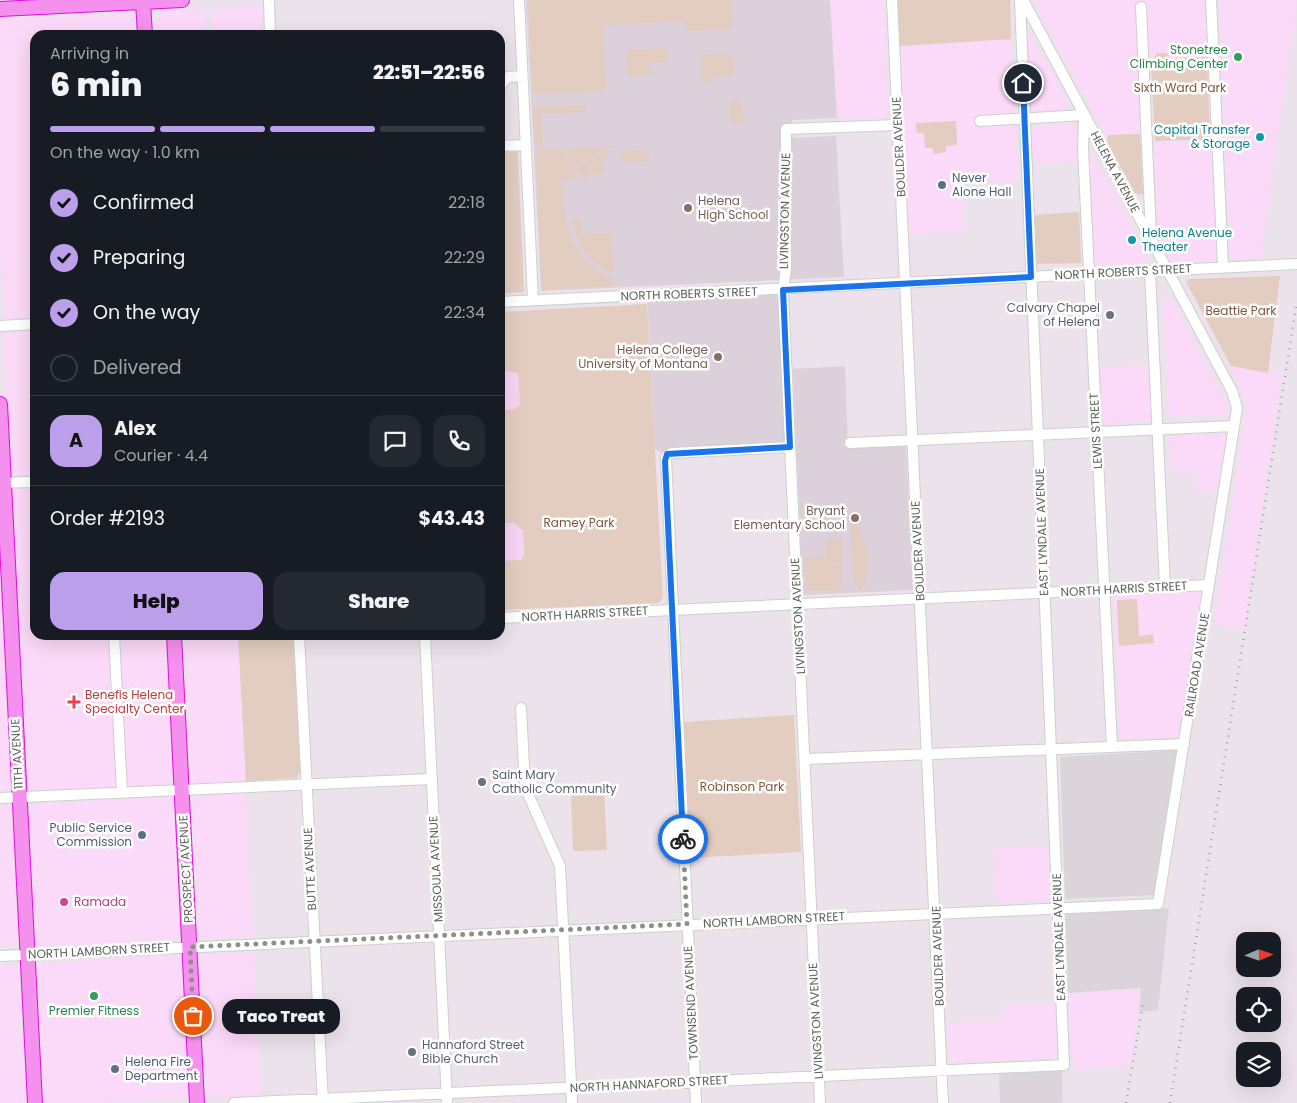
<!DOCTYPE html>
<meta charset="utf-8">
<style>
body{margin:0;font-family:Poppins,sans-serif;background:#242831;color:#f1f3f6;height:100vh;display:flex;flex-direction:column;font-size:19px;white-space:nowrap}
*{box-sizing:border-box;margin:0}
p{font-size:16px;color:#9ea1a6}
.icon{flex:none;width:28px;height:28px;fill:none;stroke:currentColor;stroke-width:2;stroke-linecap:round;stroke-linejoin:round}
.map{position:relative;flex:1;overflow:hidden}
.details{position:absolute;left:30px;top:30px;width:475px;height:610px;display:flex;flex-direction:column;background:#171b24;border-radius:15px;box-shadow:0 5px 20px #0002}
.details>*{flex:none}
.needle{width:32px;rotate:88deg}
.controls{position:absolute;left:1236px;top:932px;display:grid;gap:10px}
.controls a{display:grid;place-items:center;width:45px;height:45px;border-radius:10px;background:#171b24;box-shadow:0 5px 20px #0002;font-size:25px}
.pin{position:absolute;display:grid;place-items:center;width:42px;height:42px;color:#fff;margin:-21px;border:2px solid #fff;border-radius:50%;box-shadow:0 1px 5px #0007}
.courier{position:absolute;display:grid;place-items:center;width:50px;height:50px;margin:-25px;border:4px solid #1a73e8;border-radius:50%;background:#fff;color:#222;box-shadow:0 1px 6px #0007}
.bubble{position:absolute;height:35px;border-radius:15px;background:#171b24;box-shadow:0 5px 20px #0002;font-size:16px;font-weight:800;line-height:35px;text-align:center}
.head em{font-style:normal;font-weight:800}
.head div{display:flex;flex-direction:column-reverse}
.head{display:flex;align-items:center;justify-content:space-between;height:85px;padding:0 20px}
h1{font-size:32px;font-weight:800;line-height:38px}
.bar{display:grid;grid-template-columns:repeat(4,1fr);gap:8px 5px;align-content:center;height:60px;padding:0 20px}
.bar i{height:6px;border-radius:4px;background:#363941}
.bar .selected{background:#bc9feb}
.bar p{grid-column:span 4}
.line{display:flex;align-items:center;gap:12px;padding:0 20px;border-top:1px solid #363941}
.line div{flex:1}
.round{display:grid;place-items:center;flex:none;width:52px;height:52px;border-radius:15px;background:#242831}
ol{padding:0 20px;list-style:none}
li{display:flex;align-items:center;gap:15px;height:55px}
li p{margin-inline-start:auto}
li .icon{padding:5px;border-radius:50%;background:#bc9feb;color:#111;stroke-width:4}
li:last-child{color:#9ea1a6}
li i{width:28px;height:28px;border:2px solid #363941;border-radius:50%}
.button{display:flex;gap:10px;margin-top:auto;padding:10px 20px}
.button a{flex:1;height:58px;border-radius:15px;background:#bc9feb;color:#111;font-size:20px;font-weight:800;line-height:58px;text-align:center}
.button a+a{background:#242831;color:#f1f3f6}
.map>svg:first-child{display:block}
.commercial{fill:#fbd9f8}
.industrial{fill:#dbd5db}
.education{fill:#dcd1db}
.green{fill:#e3ccc0}
.sand{fill:#f7d3f4}
.lines{fill:none;stroke-linecap:round;stroke-linejoin:round}
.minor-casing{stroke:#cbd1cb;stroke-width:12}
.highway-casing{stroke:#e00fdc;stroke-width:16}
.minor{stroke:#fff;stroke-width:10}
.highway{stroke:#f690ee;stroke-width:14}
.rail{stroke:#9fa19e;stroke-width:2.5;stroke-dasharray:1 6;stroke-linecap:butt}
.done{stroke:#8e8f8d;stroke-width:5;stroke-dasharray:0 9}
.route{stroke:#1a73e8;stroke-width:6}
.leisure-dot{fill:#2e9e5b;stroke:#fff;stroke-width:2}
.culture-dot{fill:#0f9aa8;stroke:#fff;stroke-width:2}
.service-dot{fill:#5c6f8a;stroke:#fff;stroke-width:2}
.education-dot{fill:#8d6e63;stroke:#fff;stroke-width:2}
.worship-dot{fill:#6b7280;stroke:#fff;stroke-width:2}
.health-dot{fill:#e0444e;stroke:#fff;stroke-width:2}
.hotel-dot{fill:#d1479c;stroke:#fff;stroke-width:2}
.labels{text-anchor:middle;stroke-width:5;stroke-linejoin:round;paint-order:stroke}
.leisure-label{font-size:12px;fill:#27864d;stroke:#fff;text-anchor:end}
.park-label{font-size:12px;fill:#82553a;stroke:#fff}
.culture-label{font-size:12px;fill:#0d838f;stroke:#fff;text-anchor:end}
.street-label{font-size:12px;fill:#5c625b;stroke:#fff}
.service-label{font-size:12px;fill:#4e5e75;stroke:#fff;text-anchor:start}
.education-label{font-size:12px;fill:#785e54;stroke:#fff;text-anchor:end}
.worship-label{font-size:12px;fill:#5b616d;stroke:#fff;text-anchor:start}
.health-label{font-size:12px;fill:#be3a42;stroke:#fff;text-anchor:start}
.hotel-label{font-size:12px;fill:#b23c85;stroke:#fff;text-anchor:start}
</style>
<div class="map">
<svg width="1297" height="1103" viewBox="0 0 1297 1103">
<rect width="100%" height="100%" fill="#ece2eb"/>
<path class="commercial" d="M830 0H884L888 117 837 118Z
M1033 0H1206L1208 57 1171 59 1166 53H1148V50H1138L1141 134 1105 135Z
M1219 0H1297L1261 257 1233 259 1230 256Z
M259 6 262 8 264 35H212L211 9Z
M204 9 206 35H155V19L160 11Z
M128 14 136 18V35H35V316L4 318 0 249V20Z
M1028 35 1032 37 1067 100 1068 107 1066 109 1030 111 1026 37Z
M1011 39 1018 180 962 183 964 232 909 235 900 46Z
M1077 124 1079 161 1031 164 1030 127Z
M1213 139 1218 256 1214 261 1172 264 1158 235 1154 142Z
M1089 148 1145 250V264L1092 265 1086 150Z
M1165 296 1171 298 1229 409 1226 415 1169 416 1163 299Z
M35 331V477L10 478 3 333Z
M1151 365 1153 418 1151 420 1112 423 1106 426 1102 425 1098 367Z
M1231 366 1282 374 1244 629 1214 625 1247 405Z
M1223 432 1228 437 1219 490 1196 492 1195 472 1171 473 1169 435Z
M35 486V635H168L175 785 26 792 11 487Z
M0 556 11 788 9 791H0Z
M1203 591 1179 736 1123 739 1120 738 1114 597 1115 595Z
M238 635 246 781 192 784 186 641 189 638Z
M246 793 253 937 204 939 199 935 193 798 197 796Z
M174 796 181 938 179 940 40 947 36 944 29 811 32 806 36 803Z
M0 805H9L12 808 18 942 14 945 0 946Z
M1049 846 1052 899 995 902 993 848Z
M254 952 261 1096 210 1098 207 1094 200 958 204 954Z
M179 955 183 957 189 1096 186 1099 92 1103H44L38 964 44 962Z
M0 965H14L19 969 26 1103H0Z
M1141 988 1131 1065 1073 1070 1068 993Z
M1057 1003 1060 1057 949 1063 947 1023 1001 1020V1005Z"/>
<path class="industrial" d="M1179 750 1156 895 1065 899 1060 757Z
M1169 908 1158 1010 1139 1012 1141 988 1068 993 1065 912Z
M1062 1070 1063 1103H1000L999 1072Z"/>
<path class="education" d="M526 0H830L837 118 792 120 793 138 836 136 844 277 541 291Z
M783 290 790 447 667 454 655 449 647 295Z
M845 366 848 447 906 444 913 590 803 595 793 369Z"/>
<path class="green" d="M530 0H731L732 29 686 31 685 21 603 25 605 89 601 91 532 94 528 4Z
M898 0H1010L1011 39 900 46Z
M667 48V62L650 63V75L628 76 627 50Z
M1157 53H1166L1171 59 1207 57 1210 139 1155 141 1151 65Z
M732 54 733 75H714V81L702 82 700 55Z
M733 100 740 102 746 123 736 124 731 121 729 106Z
M586 105V112L542 113 543 146H535L533 107Z
M956 121 957 145 946 146V152L933 154V148H925L924 133H917L916 123Z
M1140 134 1143 193 1140 195 1135 193 1107 142 1108 135Z
M615 146V149H607L575 165 567 151V149Z
M535 149H564L579 178 562 180C562 217 572 267 614 278V286L542 290Z
M500 150 518 152 524 292 500 294Z
M648 150 649 161 622 162 621 152Z
M607 151 609 155 601 163 606 172 587 174V179H583L576 167Z
M1079 212 1081 263 1036 264 1035 215Z
M571 220H582V234L611 233 613 272C589 266 578 241 571 220Z
M1280 276 1268 373 1231 366 1186 282 1189 279Z
M647 304 663 598 658 603 500 610V312Z
M850 518C868 535 873 568 862 589H859L854 582Z
M825 539H841L842 563 826 564Z
M825 556 826 565 841 566 842 590 807 591 804 557Z
M1137 599 1139 636 1153 634 1154 643 1119 646 1117 600Z
M238 635 294 636 300 771 297 778 246 781Z
M794 715 801 852 689 858 683 722Z
M604 789 607 850 573 851 571 790Z"/>
<path class="sand" d="M500 370 518 373 520 405 514 410 500 409Z
M500 523H514L523 531 524 555 521 560 500 561Z"/>
<g class="lines">
<g class="minor-casing">
<path id="minor" d="M269 0 270 35
M519 0 533 300
M892 0 943 1103
M1211 0 1223 267
M1141 7 1151 236
M500 86 508 77 522 76
M980 121 1084 115 1083 149 1112 747
M500 146 525 145
M1150 271 1165 587
M500 302 1297 264
M0 326 35 324
M850 443 1234 426
M0 483 28 482 35 484
M500 618 1209 585
M114 635 122 793
M299 635 323 1103
M425 635 447 1103
M521 708 525 787 560 866 572 1103
M805 759 1184 744
M0 798 431 779
M0 956 1158 904 1237 408 1232 391 1023 0
M234 1103 1064 1065 1020 0
M696 1103 666 457 672 453 790 447
M820 1103 783 290 786 268V129L898 125"/>
</g>
<g class="highway-casing">
<path id="highway" d="M143 2 145 35
M0 9 182 0
M0 404 35 1103
M174 635 197 1103"/>
</g>
<use href="#minor" class="minor"/>
<use href="#highway" class="highway"/>
<path class="rail" d="M1126 1103 1143 1004
M1170 1103 1297 301"/>
</g>
<g class="lines">
<path class="done" d="M193 1016 190 947 687 924 683 839"/>
<path class="route" d="M683 839 665 461 667 454 790 447 783 290 1031 277 1023 83"/>
</g>
<g class="leisure-dot">
<circle cx="1238" cy="57" r="5"/>
<circle cx="94" cy="996" r="5"/>
</g>
<g class="culture-dot">
<circle cx="1260" cy="137" r="5"/>
<circle cx="1132" cy="240" r="5"/>
</g>
<g class="service-dot">
<circle cx="942" cy="185" r="5"/>
<circle cx="142" cy="835" r="5"/>
<circle cx="115" cy="1069" r="5"/>
</g>
<g class="education-dot">
<circle cx="688" cy="208" r="5"/>
<circle cx="718" cy="357" r="5"/>
<circle cx="855" cy="518" r="5"/>
</g>
<g class="worship-dot">
<circle cx="1110" cy="315" r="5"/>
<circle cx="482" cy="782" r="5"/>
<circle cx="412" cy="1052" r="5"/>
</g>
<path class="health-dot" d="M71.5 694.5h5v5h5v5h-5v5h-5v-5h-5v-5h5z"/>
<circle class="hotel-dot" cx="64" cy="902" r="5"/>
<g class="labels">
<g class="leisure-label">
<text x="1228" y="54">Stonetree<tspan x="1228" dy="14">Climbing Center</tspan></text>
<text x="94" y="1015" text-anchor="middle">Premier Fitness</text>
</g>
<g class="park-label">
<text x="1180" y="92">Sixth Ward Park</text>
<text x="1241" y="315">Beattie Park</text>
<text x="579" y="527">Ramey Park</text>
<text x="742" y="791">Robinson Park</text>
</g>
<g class="culture-label">
<text x="1250" y="134">Capital Transfer<tspan x="1250" dy="14">&amp; Storage</tspan></text>
<text x="1142" y="237" text-anchor="start">Helena Avenue<tspan x="1142" dy="14">Theater</tspan></text>
</g>
<g class="street-label">
<text transform="translate(899 147) rotate(-93)" y="4">BOULDER AVENUE</text>
<text transform="translate(1115 172) rotate(62)" y="4">HELENA AVENUE</text>
<text transform="translate(785 211) rotate(-89)" y="4">LIVINGSTON AVENUE</text>
<text transform="translate(1123 272) rotate(-3)" y="4">NORTH ROBERTS STREET</text>
<text transform="translate(689 294) rotate(-2)" y="4">NORTH ROBERTS STREET</text>
<text transform="translate(1096 431) rotate(-93)" y="4">LEWIS STREET</text>
<text transform="translate(1042 532) rotate(-92)" y="4">EAST LYNDALE AVENUE</text>
<text transform="translate(918 551) rotate(-93)" y="4">BOULDER AVENUE</text>
<text transform="translate(1124 589) rotate(-3)" y="4">NORTH HARRIS STREET</text>
<text transform="translate(585 614) rotate(-3)" y="4">NORTH HARRIS STREET</text>
<text transform="translate(798 616) rotate(-93)" y="4">LIVINGSTON AVENUE</text>
<text transform="translate(1197 665) rotate(-81)" y="4">RAILROAD AVENUE</text>
<text transform="translate(17 754) rotate(-93)" y="4">11TH AVENUE</text>
<text transform="translate(186 869) rotate(-93)" y="4">PROSPECT AVENUE</text>
<text transform="translate(310 869) rotate(-93)" y="4">BUTTE AVENUE</text>
<text transform="translate(436 869) rotate(-93)" y="4">MISSOULA AVENUE</text>
<text transform="translate(774 920) rotate(-3)" y="4">NORTH LAMBORN STREET</text>
<text transform="translate(1059 937) rotate(-92)" y="4">EAST LYNDALE AVENUE</text>
<text transform="translate(99 951) rotate(-3)" y="4">NORTH LAMBORN STREET</text>
<text transform="translate(938 956) rotate(-92)" y="4">BOULDER AVENUE</text>
<text transform="translate(691 1003) rotate(-93)" y="4">TOWNSEND AVENUE</text>
<text transform="translate(816 1021) rotate(-93)" y="4">LIVINGSTON AVENUE</text>
<text transform="translate(649 1084) rotate(-3)" y="4">NORTH HANNAFORD STREET</text>
</g>
<g class="service-label">
<text x="952" y="182">Never<tspan x="952" dy="14">Alone Hall</tspan></text>
<text x="132" y="832" text-anchor="end">Public Service<tspan x="132" dy="14">Commission</tspan></text>
<text x="125" y="1066">Helena Fire<tspan x="125" dy="14">Department</tspan></text>
</g>
<g class="education-label">
<text x="698" y="205" text-anchor="start">Helena<tspan x="698" dy="14">High School</tspan></text>
<text x="708" y="354">Helena College<tspan x="708" dy="14">University of Montana</tspan></text>
<text x="845" y="515">Bryant<tspan x="845" dy="14">Elementary School</tspan></text>
</g>
<g class="worship-label">
<text x="1100" y="312" text-anchor="end">Calvary Chapel<tspan x="1100" dy="14">of Helena</tspan></text>
<text x="492" y="779">Saint Mary<tspan x="492" dy="14">Catholic Community</tspan></text>
<text x="422" y="1049">Hannaford Street<tspan x="422" dy="14">Bible Church</tspan></text>
</g>
<g class="health-label">
<text x="85" y="699">Benefis Helena<tspan x="85" dy="14">Specialty Center</tspan></text>
</g>
<g class="hotel-label">
<text x="74" y="906">Ramada</text>
</g>
</g>
</svg>
<div class="controls">
<a><svg class="needle" viewBox="-14 -14 28 28"><path d="M0-13l5 13h-10z" fill="#e53935"/><path d="M0 13l5-13h-10z" fill="#9ea1a6"/></svg></a>
<a><svg class="icon" aria-label="locate" viewBox="0 0 24 24"><circle cx="12" cy="12" r="6"/><path d="M12 2v4M12 18v4M2 12h4M18 12h4"/></svg></a>
<a><svg class="icon" aria-label="layers" viewBox="0 0 24 24"><path d="M12 4l9 5-9 5-9-5zM3 14l9 5 9-5"/></svg></a>
</div>
<div class="pin" style="left:193px;top:1016px;background:#ea580c"><svg class="icon" aria-label="bag" viewBox="0 0 24 24"><path d="M5 8h14l-1 12H6zM9 8a3 3 0 0 1 6 0"/></svg></div>
<div class="pin" style="left:1023px;top:83px;background:#1f2937"><svg class="icon" aria-label="home" viewBox="0 0 24 24"><path d="M3 11l9-7 9 7M6 9v11h12V9"/></svg></div>
<div class="courier" style="left:683px;top:839px"><svg class="icon" aria-label="bike" viewBox="0 0 24 24"><circle cx="6" cy="16" r="4"/><circle cx="18" cy="16" r="4"/><path d="M6 16l4-8h5l3 8M10 8l3 8H6M13 5h3"/></svg></div>
<div class="bubble" style="left:222px;top:999px;width:118px">Taco Treat</div>
<section class="details">
<div class="head"><div><h1>6 min</h1><p>Arriving in</p></div><em>22:51–22:56</em></div>
<div class="bar"><i class="selected"></i><i class="selected"></i><i class="selected"></i><i></i><p>On the way · 1.0 km</p></div>
<ol>
<li><svg class="icon" aria-label="check" viewBox="0 0 24 24"><path d="M5 12l5 5 9-10"/></svg>Confirmed<p>22:18</p></li>
<li><svg class="icon" aria-label="check" viewBox="0 0 24 24"><path d="M5 12l5 5 9-10"/></svg>Preparing<p>22:29</p></li>
<li><svg class="icon" aria-label="check" viewBox="0 0 24 24"><path d="M5 12l5 5 9-10"/></svg>On the way<p>22:34</p></li>
<li><i></i>Delivered</li>
</ol>
<div class="line" style="height:90px"><b class="round" style="background:#bc9feb;color:#111">A</b><div><b>Alex</b><p>Courier · 4.4</p></div><a class="round"><svg class="icon" aria-label="chat" viewBox="0 0 24 24"><path d="M4 5h16v11H9l-5 4z"/></svg></a><a class="round"><svg class="icon" aria-label="phone" viewBox="0 0 24 24"><path d="M5 4h4l2 5-3 2q2 4 5 5l2-3 5 2v4C11 20 4 13 5 4z"/></svg></a></div>
<div class="line" style="height:65px"><div>Order #2193</div><b>$43.43</b></div>
<div class="button"><a>Help</a><a>Share</a></div>
</section>
</div>
